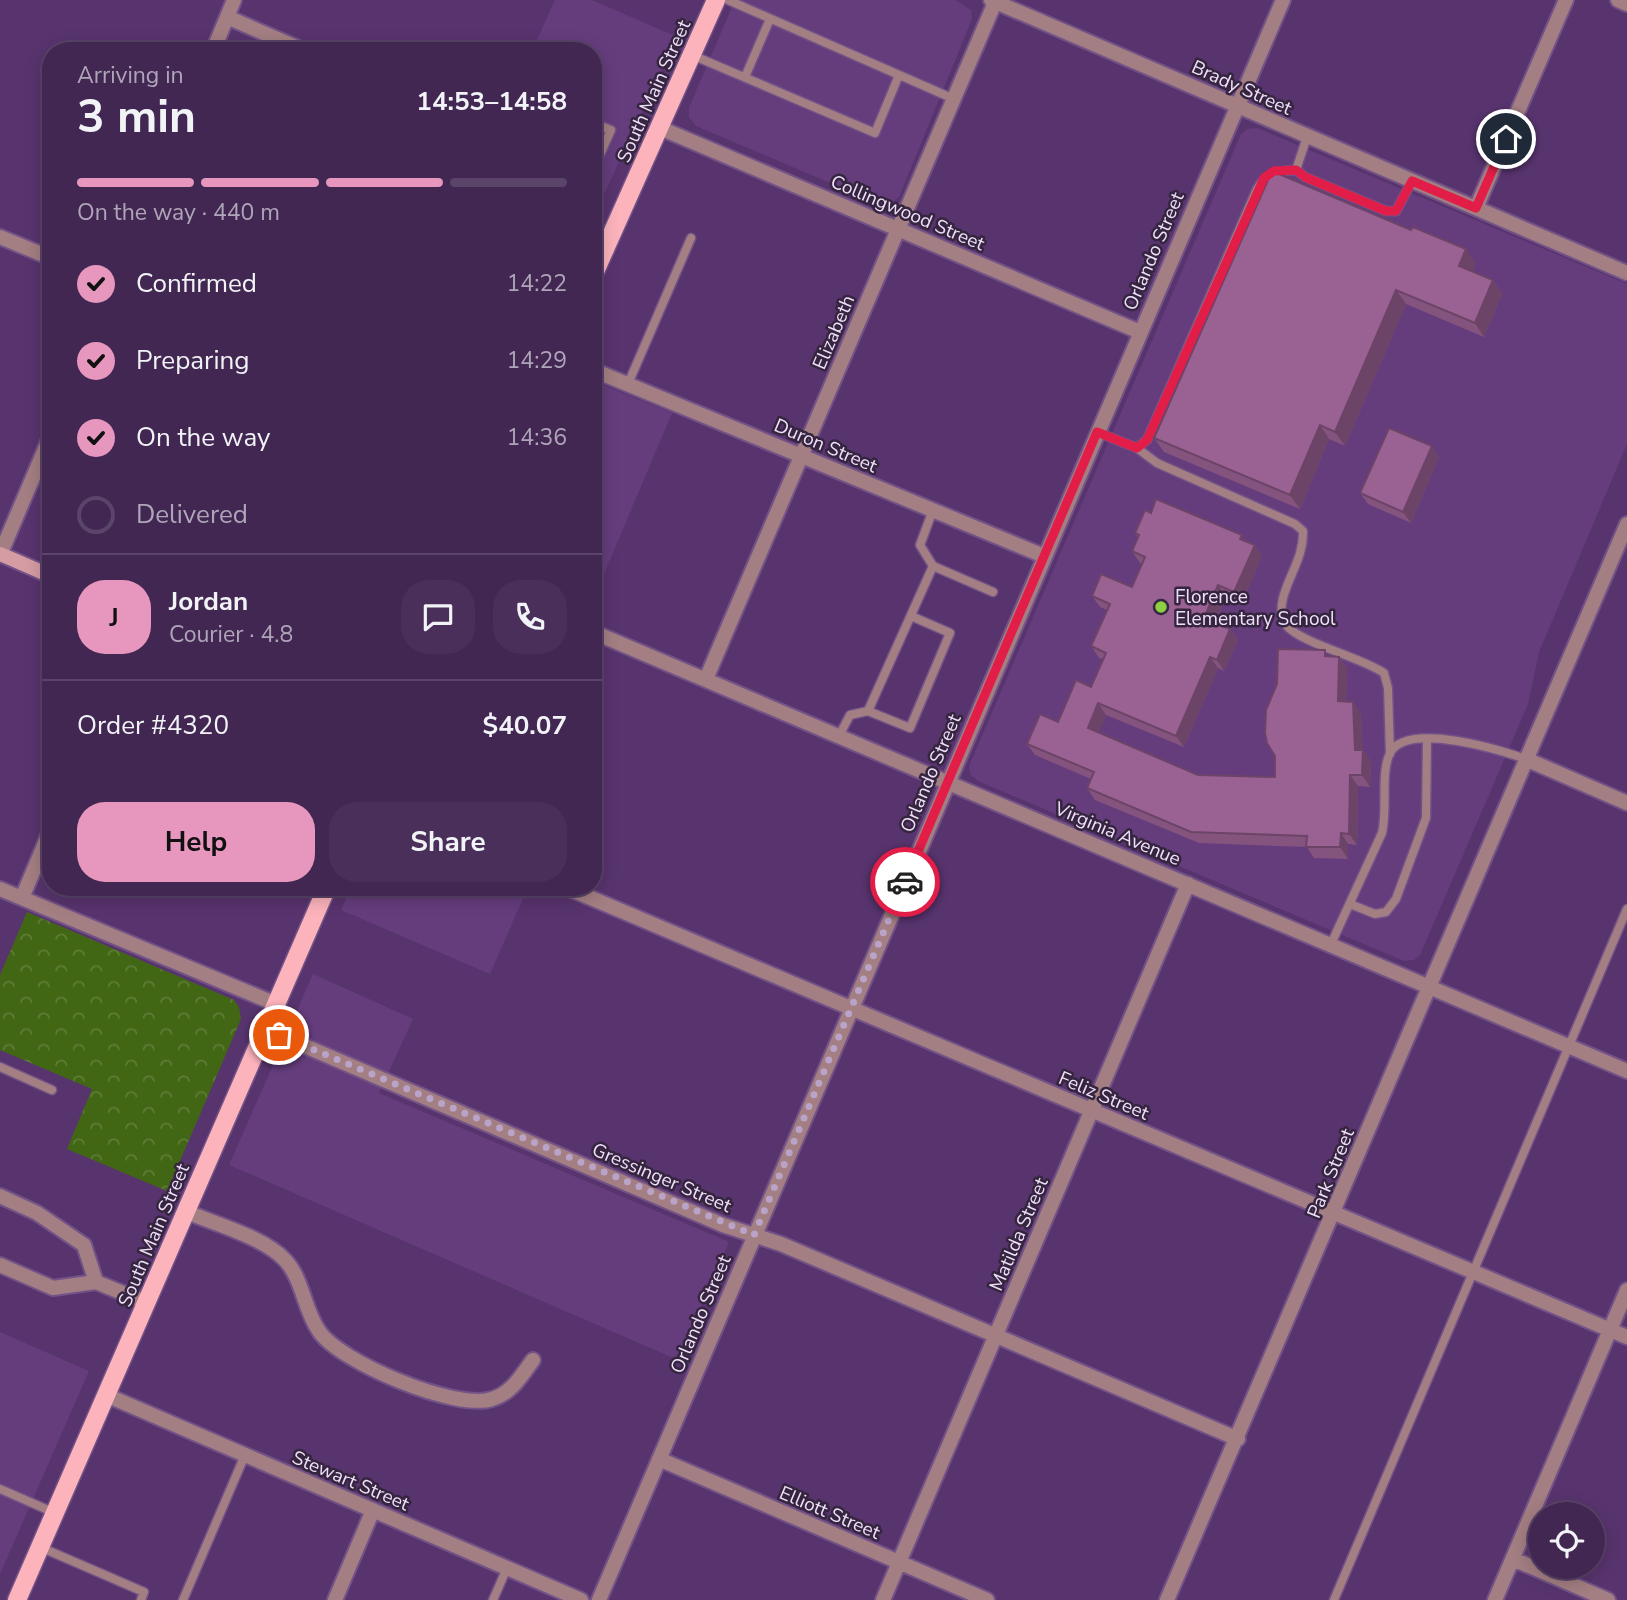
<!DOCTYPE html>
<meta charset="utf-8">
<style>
body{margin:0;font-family:"Nunito Sans",sans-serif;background:#492f59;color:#f1f3f6;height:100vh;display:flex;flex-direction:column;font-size:26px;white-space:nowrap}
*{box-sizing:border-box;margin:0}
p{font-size:23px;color:#aea5b8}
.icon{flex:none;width:38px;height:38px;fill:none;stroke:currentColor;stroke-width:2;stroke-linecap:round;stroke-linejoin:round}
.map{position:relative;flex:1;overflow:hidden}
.drawer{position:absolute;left:42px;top:42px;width:560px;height:854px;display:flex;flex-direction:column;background:#422752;border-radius:28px;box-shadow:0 4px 18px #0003,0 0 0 2px #5a4469}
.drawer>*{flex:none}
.buttons{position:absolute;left:1528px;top:1502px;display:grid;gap:14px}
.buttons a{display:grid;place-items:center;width:77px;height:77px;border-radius:50%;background:#422752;box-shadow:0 4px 18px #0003,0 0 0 2px #5a4469;font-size:35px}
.pin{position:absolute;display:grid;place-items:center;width:60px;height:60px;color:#fff;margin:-30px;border:4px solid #fff;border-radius:50%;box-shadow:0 2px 7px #0007}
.courier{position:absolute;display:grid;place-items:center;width:70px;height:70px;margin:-35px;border:5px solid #e11d48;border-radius:50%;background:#fff;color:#222;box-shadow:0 2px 9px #0007}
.headline em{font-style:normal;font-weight:700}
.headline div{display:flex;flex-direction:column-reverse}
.headline{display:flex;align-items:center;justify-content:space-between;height:119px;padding:0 35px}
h1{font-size:46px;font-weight:700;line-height:52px}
.bar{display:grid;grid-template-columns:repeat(4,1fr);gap:10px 7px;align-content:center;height:84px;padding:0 35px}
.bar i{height:9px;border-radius:5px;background:#5a4469}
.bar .on{background:#e797bd}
.bar p{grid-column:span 4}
.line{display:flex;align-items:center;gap:18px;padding:0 35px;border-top:2px solid #5a4469}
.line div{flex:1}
.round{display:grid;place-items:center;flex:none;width:74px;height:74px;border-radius:28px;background:#492f59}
ol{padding:0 35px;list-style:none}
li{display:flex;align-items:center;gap:21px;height:77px}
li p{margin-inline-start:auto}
li .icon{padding:7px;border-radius:50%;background:#e797bd;color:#111;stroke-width:4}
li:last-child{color:#aea5b8}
li i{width:38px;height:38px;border:4px solid #5a4469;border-radius:50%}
.primary-button{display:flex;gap:14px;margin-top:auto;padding:14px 35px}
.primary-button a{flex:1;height:80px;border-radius:28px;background:#e797bd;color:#111;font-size:28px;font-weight:700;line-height:80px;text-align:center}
.primary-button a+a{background:#492f59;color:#f1f3f6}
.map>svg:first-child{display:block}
.built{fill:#653d7d}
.park{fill:url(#park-crowns)}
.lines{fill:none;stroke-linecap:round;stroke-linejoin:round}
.lane-casing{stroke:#735387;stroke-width:11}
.street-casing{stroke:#735387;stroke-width:18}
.secondary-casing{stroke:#735387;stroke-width:18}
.primary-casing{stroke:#735387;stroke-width:21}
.lane{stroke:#a37e82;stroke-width:8}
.street{stroke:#a37e82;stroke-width:14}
.secondary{stroke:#d59ca3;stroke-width:14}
.primary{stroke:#fcb3bc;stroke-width:18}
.wall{fill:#84537e}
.shaded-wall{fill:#6c4467}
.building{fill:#9a6193;stroke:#6c4467;stroke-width:2}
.done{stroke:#baa3c9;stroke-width:7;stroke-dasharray:0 12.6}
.route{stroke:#e11d48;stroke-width:9}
.poi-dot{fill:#8dce44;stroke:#35253f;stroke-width:2.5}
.labels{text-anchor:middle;stroke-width:5;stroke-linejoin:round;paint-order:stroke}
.street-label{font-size:19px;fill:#efdffa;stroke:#35253f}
.poi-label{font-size:19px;fill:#efdffa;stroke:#35253f;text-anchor:start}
</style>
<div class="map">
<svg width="1627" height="1600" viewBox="0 0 1627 1600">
<defs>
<pattern id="park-crowns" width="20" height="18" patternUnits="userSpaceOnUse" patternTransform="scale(1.75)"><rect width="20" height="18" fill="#426714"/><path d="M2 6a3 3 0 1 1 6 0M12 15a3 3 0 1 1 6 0" fill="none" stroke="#5e7c37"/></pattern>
</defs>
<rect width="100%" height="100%" fill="#58346e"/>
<path class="built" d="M555 0H592L677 37 593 218V51H532Z
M735 0H955L971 10 972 19 899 197 891 204H880L696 126 689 117V108Z
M1257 128 1627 284V444L1539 652 1528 704 1420 955 1414 960 1404 961 978 781 970 774 969 766 1241 134 1247 129Z
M593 381 672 413 593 600Z
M351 887H528L490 974 341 910Z
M313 974 413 1019 379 1093 729 1242 678 1360 229 1165Z
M0 1332 89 1371 0 1574Z"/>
<path class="park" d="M27 912 234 1000 239 1007 241 1019 167 1191 67 1149 92 1089 0 1050V975Z"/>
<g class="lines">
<g class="lane-casing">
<path id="lane" d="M728 0 954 99
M692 55 875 133 899 75
M745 77 770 19
M593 123 611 130 593 170
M1307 137 1296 170 1305 177 1386 211H1396L1412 181
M628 384 691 238
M1097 432 1137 448 1157 463 1295 524 1303 531C1304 556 1289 575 1283 598 1281 607 1280 618 1286 625 1300 643 1361 657 1384 673L1388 688 1390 754
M1137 448 1147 440 1257 189C1267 172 1278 171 1296 170
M933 566 993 592
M911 616 950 633 910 728 868 711 933 566 920 545 933 510
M839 736 850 715 868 711
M1350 904 1375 914 1386 912 1396 899 1426 818 1427 741
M1331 944 1382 833C1388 810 1380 773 1390 753 1407 721 1502 750 1528 760
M0 1067 52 1090
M0 1489 55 1513
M40 1547 144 1592 141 1600
M183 1600 245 1455
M493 1600 507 1568
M1334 1600 1627 909"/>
</g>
<g class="street-casing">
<path id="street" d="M991 0 1627 273
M1618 0 1627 4
M227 17 305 51
M213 51 234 0
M660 128 1140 332
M1476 208 1566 0
M0 237 51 258
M593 370 1044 556
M0 555 51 435
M593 632 1627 1071
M706 679 996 0
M1528 760 1627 803
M565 887 1627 1337
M0 889 276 1004
M22 898 51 829
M265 1029 723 1225 781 1244 1238 1439
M0 1196 37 1213 84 1245 96 1282
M185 1211C214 1224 264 1237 285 1260 303 1279 304 1310 319 1331 339 1362 456 1411 492 1399 512 1393 521 1376 533 1360
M0 1265 53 1288 96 1282 147 1303
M106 1395 581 1600
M659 1459 987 1600
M1513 1559 1608 1600
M335 1600 373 1510
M599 1600 1283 0
M883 1600 1188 884
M1167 1600 1627 524
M1495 1600 1627 1290"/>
</g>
<g class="secondary-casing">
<path id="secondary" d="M0 554 51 576"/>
</g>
<g class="primary-casing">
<path id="primary" d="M593 276 716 0
M17 1600 327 887"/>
</g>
<use href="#lane" class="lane"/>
<use href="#street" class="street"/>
<use href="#secondary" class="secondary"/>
<use href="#primary" class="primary"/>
</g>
<path class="wall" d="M1272 171 1476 263 1472 271 1493 280 1502 294 1484 337 1406 304 1345 446 1329 439 1300 509 1164 452 1154 438Z
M1432 446 1439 457 1411 523 1368 504 1360 493Z
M1151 513 1246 541 1262 556 1242 603 1226 596 1215 623 1230 629 1238 640 1224 671 1218 668 1184 747 1106 715 1098 733 1198 775 1275 777 1329 656 1339 657 1347 668 1346 701 1361 713 1362 750 1371 761 1370 787 1358 786 1357 845 1348 844V859L1314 858 1307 847 1199 843 1095 800 1087 788 1091 779 1035 755 1027 744 1058 722 1091 687 1103 659 1099 658 1091 646 1107 610 1100 607 1092 596 1132 587 1142 563H1140L1132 551 1138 538 1135 533Z"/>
<path class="shaded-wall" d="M1466 249 1476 263 1469 280 1459 266Z
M1493 280 1502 294 1484 337 1475 323Z
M1396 290 1406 304 1345 446 1335 432Z
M1320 425 1329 439 1300 509 1290 495Z
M1432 446 1439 457 1411 523 1403 512Z
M1255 545 1262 556 1242 603 1234 592Z
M1218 585 1226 596 1212 629 1204 618Z
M1230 629 1238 640 1224 671 1217 660Z
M1210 657 1218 668 1184 747 1176 736Z
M1339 657 1347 668 1346 712 1338 701Z
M1353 702 1361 713 1363 757V750L1371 761 1370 787 1362 775 1355 750Z
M1098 703 1106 715 1096 740 1088 728Z
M1350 775 1358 786 1357 845 1349 834Z
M1341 833 1348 844V859L1340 847Z"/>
<path class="building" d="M1272 171 1411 230 1413 227 1466 249 1459 266 1493 280 1475 323 1396 290 1335 432 1320 425 1290 495 1154 438Z
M1389 428 1432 446 1403 512 1360 493Z
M1156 499 1242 535 1240 539 1255 545 1234 592 1218 585 1204 618 1230 629 1217 660 1210 657 1176 736 1098 703 1088 728 1198 775 1275 777V756L1267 743 1265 733 1266 710 1277 684 1278 649 1325 650V656L1339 657 1338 701 1353 702 1355 750H1363L1362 775H1350L1349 834 1341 833 1340 847H1306L1307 836 1191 832 1087 788 1094 772 1027 744 1040 714 1058 722 1076 680 1091 687 1106 653 1091 646 1110 604 1092 596 1101 574 1132 587 1145 557 1132 551 1139 535 1135 533 1145 510 1151 513Z"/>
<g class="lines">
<path class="done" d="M279 1035 754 1235 905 882"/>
<path class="route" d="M905 882 1097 432 1137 448 1147 440 1264 178 1274 171 1296 170 1305 177 1386 211H1396L1412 181 1476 208 1506 139"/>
</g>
<circle class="poi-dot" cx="1161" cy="607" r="7"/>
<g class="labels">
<g class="street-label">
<text transform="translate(1242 87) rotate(24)" y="7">Brady Street</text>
<text transform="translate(653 91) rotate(-66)" y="7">South Main Street</text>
<text transform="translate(908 212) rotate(23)" y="7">Collingwood Street</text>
<text transform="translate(1153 251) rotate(-67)" y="7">Orlando Street</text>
<text transform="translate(833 332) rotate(-67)" y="7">Elizabeth</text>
<text transform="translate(826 445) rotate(23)" y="7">Duron Street</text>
<text transform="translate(930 773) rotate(-67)" y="7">Orlando Street</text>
<text transform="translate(1118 833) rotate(23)" y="7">Virginia Avenue</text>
<text transform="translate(1104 1095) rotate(23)" y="7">Feliz Street</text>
<text transform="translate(1330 1173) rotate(-68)" y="7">Park Street</text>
<text transform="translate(662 1177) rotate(23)" y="7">Gressinger Street</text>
<text transform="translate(1018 1234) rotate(-67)" y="7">Matilda Street</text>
<text transform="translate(153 1235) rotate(-67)" y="7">South Main Street</text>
<text transform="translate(700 1314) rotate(-67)" y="7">Orlando Street</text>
<text transform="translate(351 1480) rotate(23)" y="7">Stewart Street</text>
<text transform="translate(830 1512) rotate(23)" y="7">Elliott Street</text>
</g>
<g class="poi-label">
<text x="1175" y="603">Florence<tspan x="1175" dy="22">Elementary School</tspan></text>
</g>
</g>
</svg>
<div class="buttons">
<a><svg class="icon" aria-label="locate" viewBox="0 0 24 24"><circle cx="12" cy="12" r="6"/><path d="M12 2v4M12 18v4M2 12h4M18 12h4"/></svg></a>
</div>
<div class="pin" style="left:279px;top:1035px;background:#ea580c"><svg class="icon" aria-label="bag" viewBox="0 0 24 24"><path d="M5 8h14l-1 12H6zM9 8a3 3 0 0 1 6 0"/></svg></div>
<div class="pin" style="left:1506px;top:139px;background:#1f2937"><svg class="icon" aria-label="home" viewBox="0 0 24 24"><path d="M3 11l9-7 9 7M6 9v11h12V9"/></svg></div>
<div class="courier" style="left:905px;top:882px"><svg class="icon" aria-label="car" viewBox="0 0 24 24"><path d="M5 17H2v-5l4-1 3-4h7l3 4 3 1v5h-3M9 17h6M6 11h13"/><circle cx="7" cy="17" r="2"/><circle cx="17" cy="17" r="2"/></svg></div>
<section class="drawer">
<div class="headline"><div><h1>3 min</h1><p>Arriving in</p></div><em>14:53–14:58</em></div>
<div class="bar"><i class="on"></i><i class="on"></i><i class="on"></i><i></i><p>On the way · 440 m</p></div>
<ol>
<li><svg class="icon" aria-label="check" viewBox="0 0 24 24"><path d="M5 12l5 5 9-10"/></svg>Confirmed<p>14:22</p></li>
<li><svg class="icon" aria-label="check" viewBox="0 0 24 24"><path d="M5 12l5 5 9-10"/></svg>Preparing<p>14:29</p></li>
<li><svg class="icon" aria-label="check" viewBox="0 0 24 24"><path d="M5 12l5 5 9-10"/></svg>On the way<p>14:36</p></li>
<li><i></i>Delivered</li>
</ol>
<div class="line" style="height:126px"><b class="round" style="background:#e797bd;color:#111">J</b><div><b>Jordan</b><p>Courier · 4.8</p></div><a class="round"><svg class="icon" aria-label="chat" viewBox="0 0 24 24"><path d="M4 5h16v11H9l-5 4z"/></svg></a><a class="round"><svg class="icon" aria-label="phone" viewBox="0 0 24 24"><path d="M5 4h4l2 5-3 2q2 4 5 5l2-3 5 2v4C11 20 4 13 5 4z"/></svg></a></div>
<div class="line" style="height:91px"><div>Order #4320</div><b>$40.07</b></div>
<div class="primary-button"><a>Help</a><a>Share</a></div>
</section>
</div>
